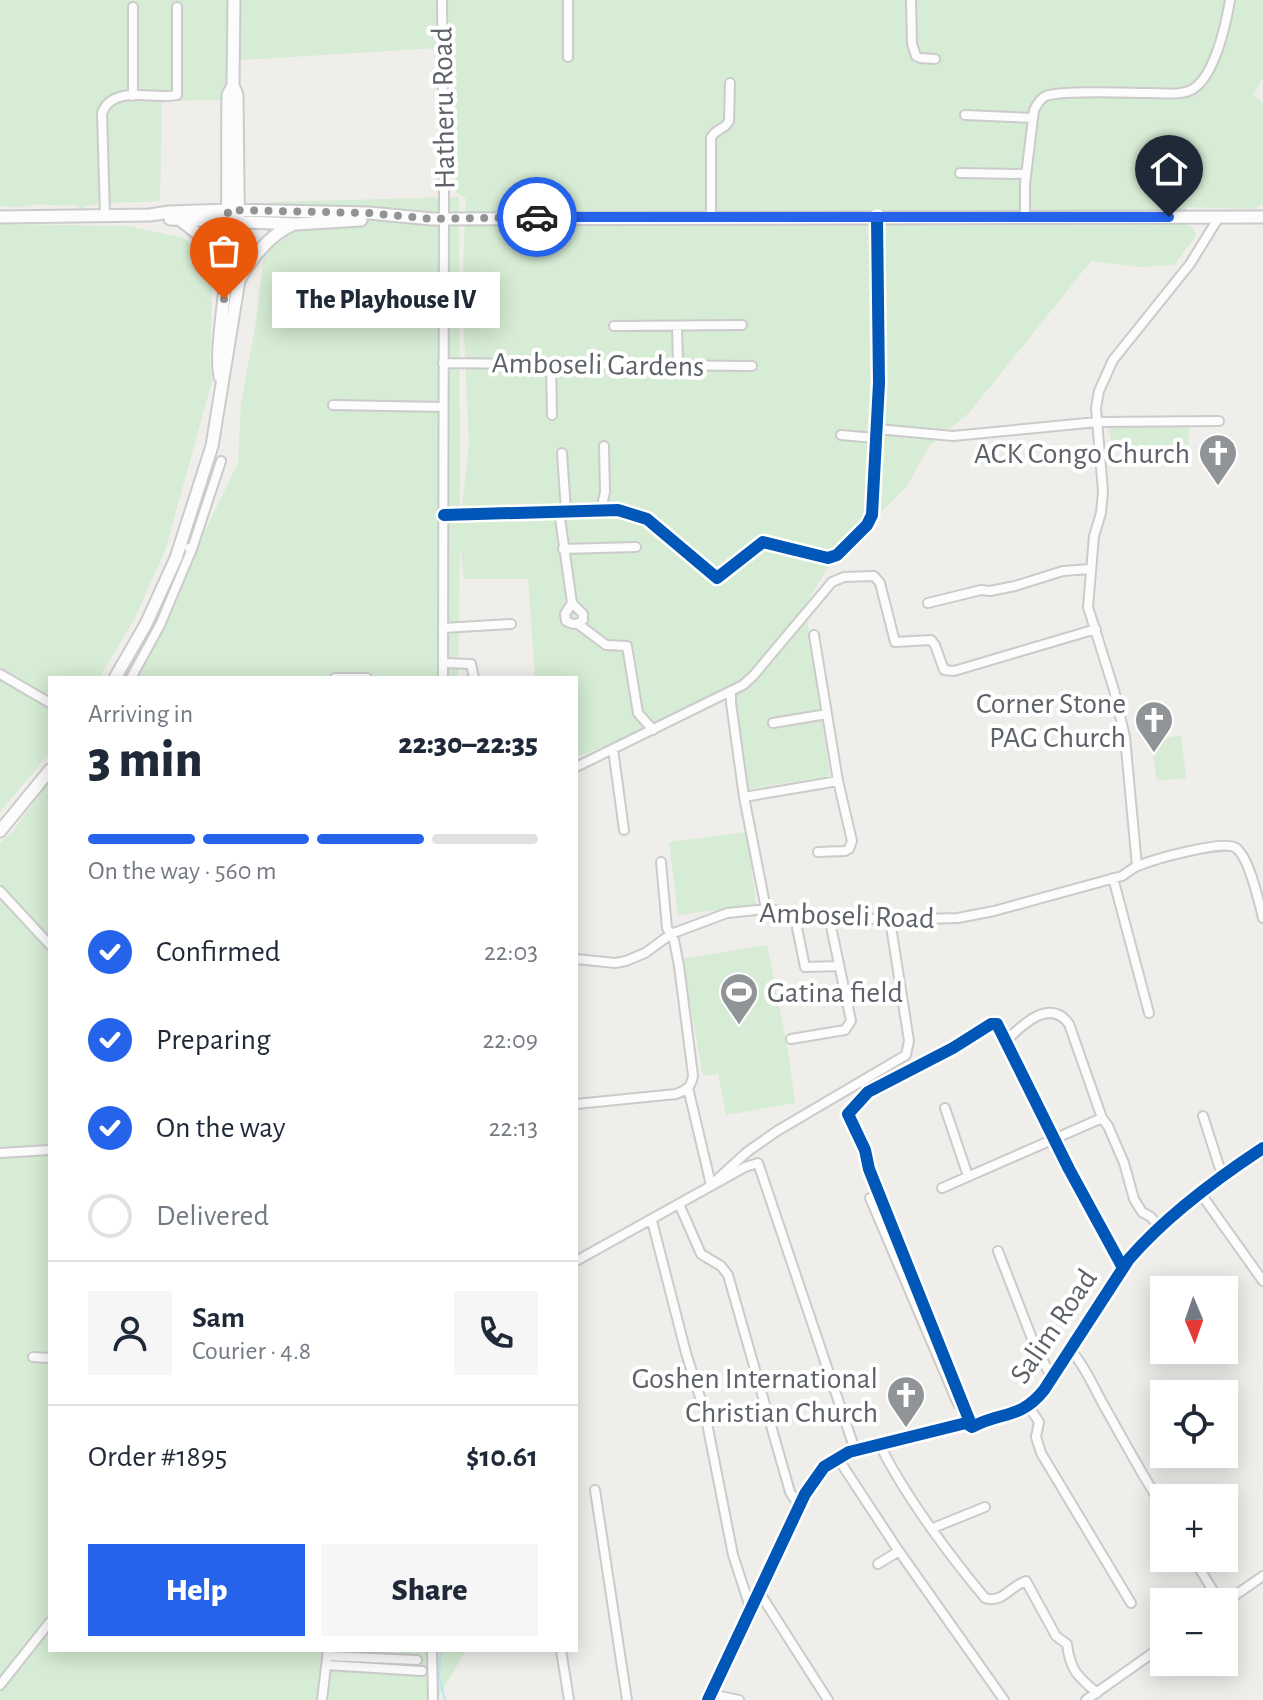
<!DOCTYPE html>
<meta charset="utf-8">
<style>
body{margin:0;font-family:"Alegreya Sans",sans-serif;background:#f6f6f7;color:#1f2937;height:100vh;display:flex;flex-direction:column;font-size:30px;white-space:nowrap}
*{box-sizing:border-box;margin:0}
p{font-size:26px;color:#747a83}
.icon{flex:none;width:44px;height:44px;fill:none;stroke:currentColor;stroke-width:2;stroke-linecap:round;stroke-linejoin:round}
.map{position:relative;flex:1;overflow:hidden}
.sheet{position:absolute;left:48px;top:676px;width:530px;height:976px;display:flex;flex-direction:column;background:#fff;border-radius:0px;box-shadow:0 4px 20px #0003}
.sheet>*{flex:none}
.needle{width:52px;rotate:178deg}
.controls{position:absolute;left:1150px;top:1276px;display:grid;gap:16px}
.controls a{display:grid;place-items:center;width:88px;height:88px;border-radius:0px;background:#fff;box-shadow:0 4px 20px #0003;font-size:40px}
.pin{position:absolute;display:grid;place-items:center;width:68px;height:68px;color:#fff;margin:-82px -34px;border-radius:50% 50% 50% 0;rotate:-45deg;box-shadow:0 0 8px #0007}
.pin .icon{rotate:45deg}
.courier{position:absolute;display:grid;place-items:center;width:80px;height:80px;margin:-40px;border:6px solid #2563eb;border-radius:50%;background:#fff;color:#222;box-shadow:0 2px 10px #0007}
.bubble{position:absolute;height:56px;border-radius:0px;background:#fff;box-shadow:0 4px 20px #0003;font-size:26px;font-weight:800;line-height:56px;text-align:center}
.summary em{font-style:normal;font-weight:800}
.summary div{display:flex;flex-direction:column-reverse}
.summary{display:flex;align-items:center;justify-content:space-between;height:136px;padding:0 40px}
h1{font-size:52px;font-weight:800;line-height:60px}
.bar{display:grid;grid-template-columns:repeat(4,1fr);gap:12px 8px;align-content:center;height:96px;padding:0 40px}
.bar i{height:10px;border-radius:6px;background:#e0e1e3}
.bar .on{background:#2563eb}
.bar p{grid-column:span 4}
.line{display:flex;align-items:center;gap:20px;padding:0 40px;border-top:2px solid #e0e1e3}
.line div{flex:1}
.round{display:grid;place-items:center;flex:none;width:84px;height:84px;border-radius:0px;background:#f6f6f7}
ol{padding:0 40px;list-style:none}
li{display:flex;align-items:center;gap:24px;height:88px}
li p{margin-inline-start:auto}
li .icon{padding:8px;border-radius:50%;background:#2563eb;color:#fff;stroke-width:4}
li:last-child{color:#747a83}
li i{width:44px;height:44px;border:4px solid #e0e1e3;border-radius:50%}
.button{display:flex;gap:16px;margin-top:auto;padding:16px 40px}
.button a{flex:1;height:92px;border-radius:0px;background:#2563eb;color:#fff;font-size:32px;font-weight:800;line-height:92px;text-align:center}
.button a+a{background:#f6f6f7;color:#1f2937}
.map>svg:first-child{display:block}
.green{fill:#d6ecd4}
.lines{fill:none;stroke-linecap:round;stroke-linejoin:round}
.stream{stroke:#bfe0f9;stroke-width:2}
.minor-casing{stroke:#cbcbcb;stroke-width:12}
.secondary-casing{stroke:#cbcbcb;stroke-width:15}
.minor{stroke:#fdfcfc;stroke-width:8}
.secondary{stroke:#fdfcfc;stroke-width:11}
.cycleway-casing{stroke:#fff;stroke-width:17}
.cycleway{stroke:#0057b8;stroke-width:12}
.done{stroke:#919496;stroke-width:8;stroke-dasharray:0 14.4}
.route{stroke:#2563eb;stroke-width:10}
.labels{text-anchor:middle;stroke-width:8;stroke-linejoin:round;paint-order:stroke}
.street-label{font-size:30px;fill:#5e6369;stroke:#fff}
.poi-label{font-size:30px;fill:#5e6369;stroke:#fff;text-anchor:end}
</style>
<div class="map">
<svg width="1263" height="1700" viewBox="0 0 1263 1700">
<rect width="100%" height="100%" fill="#efeeea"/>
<path class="green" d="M0 0H230L227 81 222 100 162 101 160 201C143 203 91 201 81 209L74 204C60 208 47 203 33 205 18 208 15 208 0 206Z
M239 0H1263V77L1253 95 1263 103V203L1255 209 1186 207 1189 224 1197 234 1174 265 1139 267 1091 261 969 413 929 446 907 486 830 564 805 605 830 776 747 789 727 698 576 757V678H535L528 579H464L460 546 458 678H123L175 592 238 463 241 404 256 321 270 202 459 197 460 526 469 443 462 289 466 199 456 192 453 47 240 60Z
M0 224 128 226 184 238 213 270 210 361 212 381 166 548 135 618 99 678H50V752L0 812Z
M1190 416 1188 453 1113 447 1106 420Z
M1181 735 1186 778 1157 781 1152 748 1157 746 1158 740Z
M50 780V1650H466L437 1700H0V843L13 831Z
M747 832 756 905 678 915 669 842Z
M767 945 788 1050 795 1103 726 1115 718 1074 703 1076 682 959Z"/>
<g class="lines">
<path class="stream" d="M441 1650 439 1676 445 1700"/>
<g class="minor-casing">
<path id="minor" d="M442 0 444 198 443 678
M911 0 912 44 916 56 920 58 935 59
M133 7V96
M568 57V0
M965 115 1033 118
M960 173 1026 174
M105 216 102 113C113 84 153 100 177 95V7
M711 217V138C715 128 725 130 729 121L730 83
M1025 217V184L1034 110C1037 105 1040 98 1046 96 1064 90 1128 93 1151 93 1164 93 1181 96 1193 89 1215 75 1226 24 1230 0
M614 326 742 325
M677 326 678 365
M443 363 752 366
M551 364 552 415
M333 405 443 407
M877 429 953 436 1097 422 1219 421
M841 435 875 438
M562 453 566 511
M601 510 605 492 604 446
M559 511 572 603 565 614 566 621C573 625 577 625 583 620V614L572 603
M444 515 618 510 647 519 717 578 763 542 828 558 837 555 867 525 872 515 879 383 877 218
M189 548 192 549 221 461
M563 549 636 547
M928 603 981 590 990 591 1015 586 1063 571 1090 569
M578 624 606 645 627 646 638 713 653 730
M443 628 511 624
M814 635 838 781 852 841 849 849 845 851 818 852
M443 663 471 664 474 678
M0 674 50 703
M131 678 160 625 192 549
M335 678H367
M731 691V703L744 797 766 909
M773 723 827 714
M613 749 624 830
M576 767 743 685 753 676 832 582 844 577 874 576 880 583 895 642 931 640 935 645 944 670 954 671 1096 629
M744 797 838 781
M1137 866 1125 737 1114 690 1088 607 1094 536 1101 513 1103 491 1096 408 1099 391 1113 360 1190 264 1219 217
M1113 878 1149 1013
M0 891 50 945
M794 913 805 967 839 966
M576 959 615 963 626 961 645 953 671 934 727 913 766 909 794 913 890 920 958 918 994 911 1122 876C1127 873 1132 868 1138 866 1152 860 1224 839 1236 848 1249 857 1259 902 1263 918
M791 1039 845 1030 851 1021 829 917
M1007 1040C1023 1024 1050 998 1069 1024L1102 1118 1108 1126 1124 1163 1134 1199 1142 1212 1151 1217 1159 1227
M688 1088 711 1185 747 1152 777 1131 906 1055 909 1041 890 920
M576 1104 676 1094C687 1090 692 1086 693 1075L679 966 674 940 667 928 661 862
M945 1108 968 1176
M1203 1116 1223 1178
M0 1153 50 1150
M942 1188 1102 1118
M1201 1194 1263 1281
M870 1198 958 1404
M679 1204 701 1254 721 1266 728 1275 790 1492 799 1506
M652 1221 686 1353 705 1413 733 1555 751 1610
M998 1251 1031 1336 1052 1379
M576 1261 745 1167 758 1163 855 1450
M1071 1350C1086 1368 1092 1384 1103 1404 1123 1439 1142 1475 1164 1509
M33 1357 50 1358
M1029 1407 1039 1422 1036 1437 1041 1453 1131 1603
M971 1427 869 1169 865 1150 848 1114 868 1092 953 1048 991 1024H997L1069 1169 1123 1268
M879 1443C903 1493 949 1555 985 1598 1002 1604 1010 1586 1026 1581L1056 1636 1067 1644C1070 1670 1078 1677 1097 1693
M837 1457 896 1547 1004 1700
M595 1490 627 1700
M933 1528 985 1507
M1193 1558 1212 1589
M878 1564 899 1551
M759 1592 828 1700
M1224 1603 1263 1576
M432 1650 433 1700
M561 1650 569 1700
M328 1656 417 1660
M327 1665 422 1671
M0 1685 50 1622
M711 1694 739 1700
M322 1700 328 1650
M708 1700 805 1494 824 1467 849 1452 966 1423 972 1427C1001 1411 1020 1420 1044 1390L1129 1259C1166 1216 1216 1179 1263 1148
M1086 1700 1164 1645"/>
</g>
<g class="secondary-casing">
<path id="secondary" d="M0 217 150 215 169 212 228 210 369 213 432 219 1263 217
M170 219 296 224 361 220
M179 219 211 244 224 266
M239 280C252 258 268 236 292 225
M220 377C215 350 225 303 226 273 229 214 227 154 228 95L233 85
M115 678 146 624 176 558 212 446 239 280 237 95 233 85 234 0
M0 831 50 770"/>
</g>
<use href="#minor" class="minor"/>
<use href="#secondary" class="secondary"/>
<g class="cycleway-casing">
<path id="cycleway" d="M444 515 618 510 647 519 717 578 763 542 828 558 837 555 867 525 872 515 879 383 877 218
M972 1427 869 1169 865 1150 848 1114 868 1092 953 1048 991 1024H997L1069 1169 1123 1268
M708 1700 805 1494 824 1467 849 1452 966 1423 972 1427C1001 1411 1020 1420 1044 1390L1129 1259C1166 1216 1216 1179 1263 1148"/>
</g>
<use href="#cycleway" class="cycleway"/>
</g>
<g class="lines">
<path class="done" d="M224 299 228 210 369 213 432 219 537 217"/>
<path class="route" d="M537 217H1169"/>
</g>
<defs>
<g id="church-pin" transform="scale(2)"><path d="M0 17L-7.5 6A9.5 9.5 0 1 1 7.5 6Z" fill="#919496" stroke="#fff"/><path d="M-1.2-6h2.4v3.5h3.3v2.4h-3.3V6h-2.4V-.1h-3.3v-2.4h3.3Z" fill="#fff"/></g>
<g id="stadium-pin" transform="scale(2)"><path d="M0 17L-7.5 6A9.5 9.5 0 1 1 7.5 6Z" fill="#919496" stroke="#fff"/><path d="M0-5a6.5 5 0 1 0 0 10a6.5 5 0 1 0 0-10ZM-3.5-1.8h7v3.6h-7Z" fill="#fff"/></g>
</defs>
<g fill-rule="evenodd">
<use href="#church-pin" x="1218" y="453"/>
<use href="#church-pin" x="1154" y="720"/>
<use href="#stadium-pin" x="739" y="992"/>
<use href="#church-pin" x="906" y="1395"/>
</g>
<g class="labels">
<g class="street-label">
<text transform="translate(443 108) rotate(-91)" y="10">Hatheru Road</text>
<text transform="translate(598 364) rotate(1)" y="10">Amboseli Gardens</text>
<text transform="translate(847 915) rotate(2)" y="10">Amboseli Road</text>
<text transform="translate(1053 1326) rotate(-56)" y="10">Salim Road</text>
</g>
<g class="poi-label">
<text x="1190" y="463">ACK Congo Church</text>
<text x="1126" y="713">Corner Stone<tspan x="1126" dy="34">PAG Church</tspan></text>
<text x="767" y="1002" text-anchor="start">Gatina field</text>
<text x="878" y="1388">Goshen International<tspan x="878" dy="34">Christian Church</tspan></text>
</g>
</g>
</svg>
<div class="controls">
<a><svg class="needle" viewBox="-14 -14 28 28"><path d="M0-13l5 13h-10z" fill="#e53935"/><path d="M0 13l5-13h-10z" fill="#747a83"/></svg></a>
<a><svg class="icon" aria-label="locate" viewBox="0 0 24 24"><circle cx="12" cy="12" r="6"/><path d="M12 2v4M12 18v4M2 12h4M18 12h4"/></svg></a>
<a>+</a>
<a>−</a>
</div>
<div class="pin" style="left:224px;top:299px;background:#ea580c"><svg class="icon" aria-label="bag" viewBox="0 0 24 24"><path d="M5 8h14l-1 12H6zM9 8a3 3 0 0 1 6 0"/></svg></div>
<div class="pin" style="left:1169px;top:217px;background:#1f2937"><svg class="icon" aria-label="home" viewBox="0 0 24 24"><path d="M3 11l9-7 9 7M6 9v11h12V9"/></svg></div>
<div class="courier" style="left:537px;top:217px"><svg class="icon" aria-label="car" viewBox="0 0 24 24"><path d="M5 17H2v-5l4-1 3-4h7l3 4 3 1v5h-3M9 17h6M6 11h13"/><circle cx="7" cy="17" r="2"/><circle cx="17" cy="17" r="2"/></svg></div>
<div class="bubble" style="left:272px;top:272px;width:228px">The Playhouse IV</div>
<section class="sheet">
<div class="summary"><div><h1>3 min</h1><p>Arriving in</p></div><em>22:30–22:35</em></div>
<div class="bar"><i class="on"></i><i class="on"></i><i class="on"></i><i></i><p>On the way · 560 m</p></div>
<ol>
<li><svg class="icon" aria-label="check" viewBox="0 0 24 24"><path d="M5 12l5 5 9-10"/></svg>Confirmed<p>22:03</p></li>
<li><svg class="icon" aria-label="check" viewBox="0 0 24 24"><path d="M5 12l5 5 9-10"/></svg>Preparing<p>22:09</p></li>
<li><svg class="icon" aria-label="check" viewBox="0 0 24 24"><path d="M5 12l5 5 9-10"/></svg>On the way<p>22:13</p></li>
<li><i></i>Delivered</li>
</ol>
<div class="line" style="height:144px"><a class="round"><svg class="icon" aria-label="person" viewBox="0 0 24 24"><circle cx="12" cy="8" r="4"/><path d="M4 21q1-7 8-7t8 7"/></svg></a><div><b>Sam</b><p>Courier · 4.8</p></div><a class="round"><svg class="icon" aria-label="phone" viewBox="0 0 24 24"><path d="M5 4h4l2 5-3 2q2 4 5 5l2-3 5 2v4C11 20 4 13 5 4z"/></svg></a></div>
<div class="line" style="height:104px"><div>Order #1895</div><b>$10.61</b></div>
<div class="button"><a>Help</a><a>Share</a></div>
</section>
</div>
